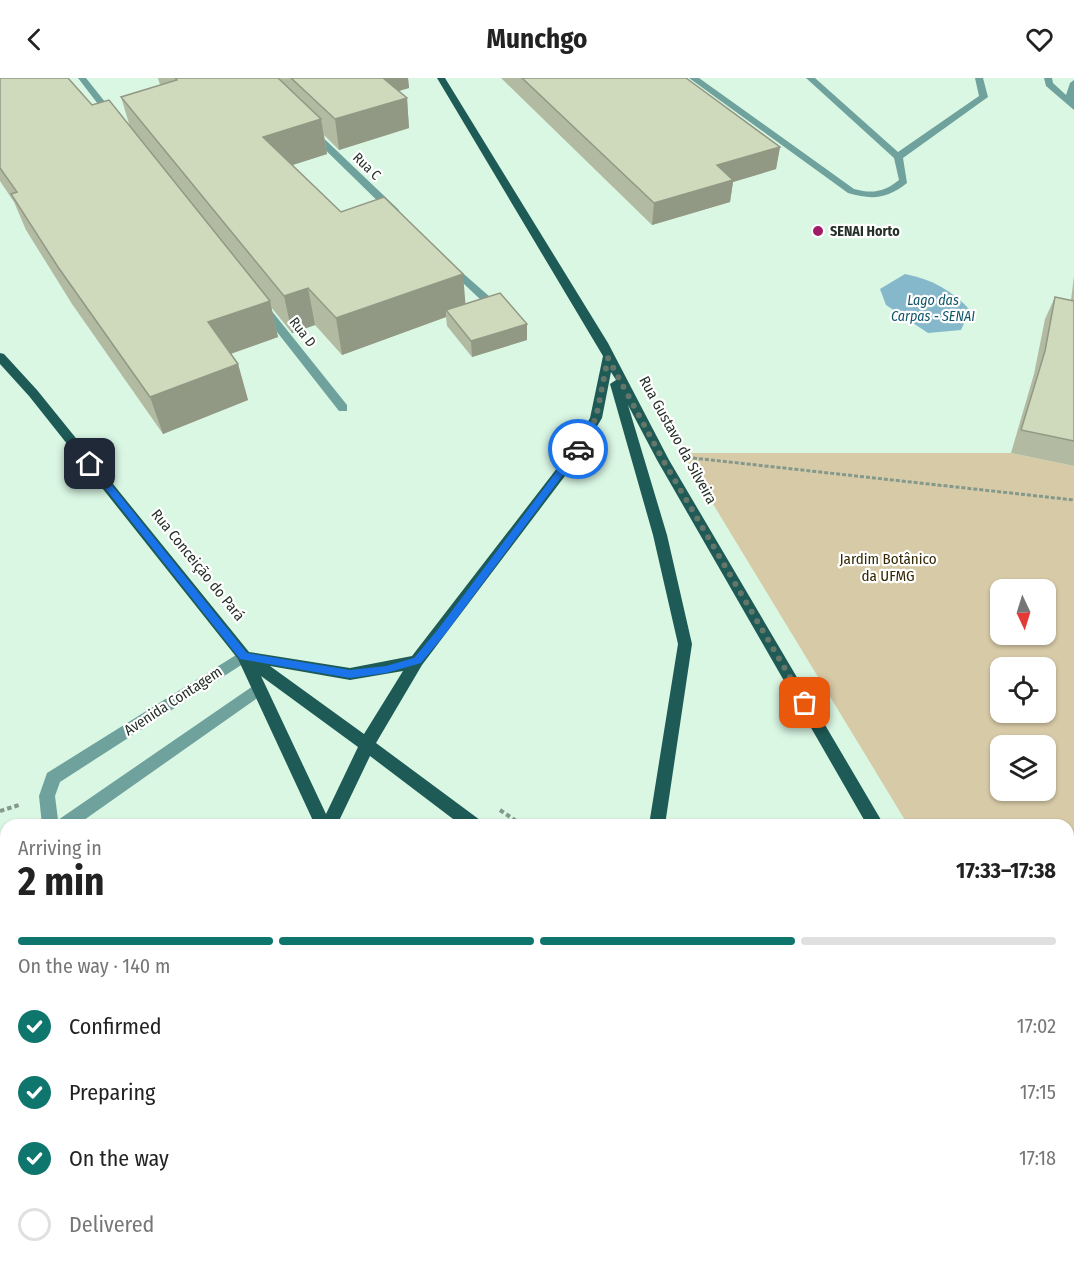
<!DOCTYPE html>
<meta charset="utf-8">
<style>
body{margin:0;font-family:"Fira Sans Condensed",sans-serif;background:#f6f6f6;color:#222;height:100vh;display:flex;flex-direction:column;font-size:22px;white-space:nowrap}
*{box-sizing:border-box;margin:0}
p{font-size:20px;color:#767676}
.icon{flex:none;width:33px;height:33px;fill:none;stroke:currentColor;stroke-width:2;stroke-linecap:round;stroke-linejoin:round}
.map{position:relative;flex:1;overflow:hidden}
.side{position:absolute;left:0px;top:741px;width:1074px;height:452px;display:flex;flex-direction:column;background:#fff;border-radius:18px 18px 0 0;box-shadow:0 2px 4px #0004}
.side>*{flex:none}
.needle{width:39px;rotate:176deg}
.fabs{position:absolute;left:990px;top:501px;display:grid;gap:12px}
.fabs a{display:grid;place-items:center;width:66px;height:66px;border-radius:12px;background:#fff;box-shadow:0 2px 4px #0004;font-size:30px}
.pin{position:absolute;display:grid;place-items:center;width:51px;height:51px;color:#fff;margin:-26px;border-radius:12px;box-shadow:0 3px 9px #0006}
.courier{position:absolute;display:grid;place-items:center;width:60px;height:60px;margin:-30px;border:4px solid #1a73e8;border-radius:50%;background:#fff;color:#222;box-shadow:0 2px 8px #0007}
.summary em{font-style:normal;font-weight:700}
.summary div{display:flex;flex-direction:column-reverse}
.summary{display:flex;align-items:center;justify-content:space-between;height:102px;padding:0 18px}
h1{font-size:39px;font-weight:700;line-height:45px}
.bar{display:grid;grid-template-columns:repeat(4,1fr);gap:9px 6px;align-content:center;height:72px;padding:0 18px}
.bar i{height:8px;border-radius:4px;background:#e0e0e0}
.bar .on{background:#0f766e}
.bar p{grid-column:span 4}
ol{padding:0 18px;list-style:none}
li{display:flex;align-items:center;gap:18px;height:66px}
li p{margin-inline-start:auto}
li .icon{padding:6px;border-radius:50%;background:#0f766e;color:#fff;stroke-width:4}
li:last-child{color:#767676}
li i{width:33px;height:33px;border:3px solid #e0e0e0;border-radius:50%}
header{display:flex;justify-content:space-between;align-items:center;height:78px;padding:0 18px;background:#fff;font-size:27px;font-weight:700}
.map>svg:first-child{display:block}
.green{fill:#d7caa7;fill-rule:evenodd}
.water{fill:#85b8ca}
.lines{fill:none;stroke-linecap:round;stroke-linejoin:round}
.path-far2{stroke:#84998b;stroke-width:3;stroke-dasharray:4 2;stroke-linecap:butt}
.path-far1{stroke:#84998b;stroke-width:4;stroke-dasharray:4.5 3;stroke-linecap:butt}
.path{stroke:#84998b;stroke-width:4.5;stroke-dasharray:6 4;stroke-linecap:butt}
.minor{fill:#6fa19d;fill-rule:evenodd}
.major{fill:#1e5a56;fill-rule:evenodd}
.wall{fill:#b2bba2}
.shaded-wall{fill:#919884}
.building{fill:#cfd9bc;stroke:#919884;stroke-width:1.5}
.route{fill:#1a73e8}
.done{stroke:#64766a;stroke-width:6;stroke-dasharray:0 10.8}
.poi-dot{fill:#a11b68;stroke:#fff;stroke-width:2}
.labels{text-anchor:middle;stroke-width:4.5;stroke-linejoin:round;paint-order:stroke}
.far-street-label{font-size:14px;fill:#253028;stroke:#fff}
.far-poi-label{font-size:14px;font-weight:bold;fill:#253028;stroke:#fff;text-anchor:start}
.far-water-label{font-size:14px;font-style:italic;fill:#0f5468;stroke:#fff}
.street-label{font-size:15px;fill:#253028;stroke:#fff}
.park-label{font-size:15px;fill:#352a05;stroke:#fff}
</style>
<header><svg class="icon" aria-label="back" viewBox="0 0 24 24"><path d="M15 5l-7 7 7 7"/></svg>Munchgo<svg class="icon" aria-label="heart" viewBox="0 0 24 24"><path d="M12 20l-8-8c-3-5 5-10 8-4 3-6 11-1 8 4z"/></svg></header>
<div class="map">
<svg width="1074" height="1192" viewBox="0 0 1074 1192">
<rect width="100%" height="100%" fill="#daf7e4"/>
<path class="green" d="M682 375H1011L1074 388V1019L1068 1009V747H908ZM1000 512H1046V556H1000ZM1000 590H1046V634H1000ZM1000 668H1046V712H1000Z"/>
<path class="water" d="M905 196C931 201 952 212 970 232L961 252 928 255 886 227 880 211Z"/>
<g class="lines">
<path class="path-far2" d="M693 380 1074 422"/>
<path class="path-far1" d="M500 732 522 747
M0 733 19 727"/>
<path class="path" d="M694 1186V1192"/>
<path class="minor" d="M78 0H86L117 39V43H111Z
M689 0H699L854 111C873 116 884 114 899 102L894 80 806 0H815L898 74 979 18 975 0H983L988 19 903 80 907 105C887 121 872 122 848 115Z
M1044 0H1052L1053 5 1066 17 1070 5 1074 2V32L1046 8Z
M308 51H314L399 132V136H391L308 55Z
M449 183 490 219V223H482L445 188V184Z
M263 226 267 227 347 327V333H339L259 231V227Z
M244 572 249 574 251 578 249 582 60 704 55 718 58 742 253 608H263L266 612 263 616 77 747H42L39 718 47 695Z
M6 777V795L0 797V780Z"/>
<path class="major" d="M437 0H445L608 265 669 382 884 747H867L657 382 628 327 667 457 692 566 665 747H649L678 566 653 457 610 306 616 302 611 294 602 340 577 382 422 587 376 665 480 742 482 747H461L370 678 337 747H315L238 581 29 318 0 286V275L4 276 37 312 249 574 350 590 412 578 568 376 590 340 603 278ZM270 588 350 602 403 593 364 656ZM261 598 358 669 326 736Z
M1068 1067 1074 1069V1097L1068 1095Z
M457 1186H479L481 1192H459Z
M638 1186H660L661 1192H639Z
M986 1186H1009L1012 1192H988Z"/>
</g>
<path class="wall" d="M0 0 92 27 130 49 121 19 160 7 158 0H408L409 10 399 13 407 20 409 50 339 72 324 57 327 76 292 87 341 134 465 226 527 246V262L472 279 447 248 446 239 342 277 315 247 292 255 271 229 278 259 231 276 238 286 248 322 163 356 72 226 26 152 14 124 0 103Z
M501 0H686L780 69 776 91 733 104 730 124 652 147Z
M1074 198V388L1011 375 1034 296 1045 241 1055 219 1071 222Z"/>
<path class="shaded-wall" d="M371 0H408L409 10 374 20Z
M407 20 409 50 339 72 335 41Z
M321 41 327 76 271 94 263 59Z
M780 69 776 91 733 104 730 124 652 147 654 125 717 87Z
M463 196 466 232H446V239L342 277 336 240Z
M308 210 315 247 292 255 284 218Z
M270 223 278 259 218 280 208 244Z
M527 246V262L472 279 471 263Z
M238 286 248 322 163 356 150 319Z
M0 885 6 894V911L0 902Z
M6 1073V1115L0 1120V1078Z
M333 1186H342L344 1192H335Z"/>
<path class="building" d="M0 0H68L92 27 109 22 270 223 208 244 238 286 150 319 58 189 11 116 17 114 0 90Z
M175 0H278L321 41 263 59 341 134 384 119 463 196 336 240 308 210 284 218 121 19 177 2Z
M291 0H383L407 20 335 41Z
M522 0H686L780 69 717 87 733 102 654 125Z
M500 215 527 246 471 263 446 232Z
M1055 219 1074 223V363L1021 352 1045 273Z
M0 902 6 911V1073L0 1078Z
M68 1186H333L335 1192H68Z"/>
<path class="route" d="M575 369 582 371 445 556 421 585 386 595 350 600 240 581 86 386 93 384 247 575 350 592 386 588 414 580 439 550Z"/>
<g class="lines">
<path class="done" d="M578 371 596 340 608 280 663 382 805 625"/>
</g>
<circle class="poi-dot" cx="818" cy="153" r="6"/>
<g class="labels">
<g class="far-street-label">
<text transform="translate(367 88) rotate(44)" y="5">Rua C</text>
<text transform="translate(303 254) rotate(52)" y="5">Rua D</text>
</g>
<g class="far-poi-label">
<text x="830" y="158">SENAI Horto</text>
</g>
<g class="far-water-label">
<text x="933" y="227">Lago das<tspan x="933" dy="16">Carpas - SENAI</tspan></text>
</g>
<g class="street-label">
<text transform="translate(678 362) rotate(61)" y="5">Rua Gustavo da Silveira</text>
<text transform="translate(198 487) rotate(51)" y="5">Rua Conceição do Pará</text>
<text transform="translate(173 623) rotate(-33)" y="5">Avenida Contagem</text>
</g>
<g class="park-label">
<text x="888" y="486">Jardim Botânico<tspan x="888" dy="17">da UFMG</tspan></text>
</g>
</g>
</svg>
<div class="fabs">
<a><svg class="needle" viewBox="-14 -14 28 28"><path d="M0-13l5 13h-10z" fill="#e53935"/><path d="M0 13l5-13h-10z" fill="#767676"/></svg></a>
<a><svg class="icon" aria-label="locate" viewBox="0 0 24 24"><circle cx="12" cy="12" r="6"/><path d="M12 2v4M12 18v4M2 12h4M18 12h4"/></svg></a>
<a><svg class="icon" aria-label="layers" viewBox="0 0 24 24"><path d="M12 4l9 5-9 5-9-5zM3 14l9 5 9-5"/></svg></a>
</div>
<div class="pin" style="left:805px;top:625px;background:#ea580c"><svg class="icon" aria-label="bag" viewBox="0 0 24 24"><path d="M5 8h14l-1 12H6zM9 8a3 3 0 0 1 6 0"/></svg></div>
<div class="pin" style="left:90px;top:386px;background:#1f2937"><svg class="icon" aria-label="home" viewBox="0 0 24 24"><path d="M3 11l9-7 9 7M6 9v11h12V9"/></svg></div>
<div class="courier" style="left:578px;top:371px"><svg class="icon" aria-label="car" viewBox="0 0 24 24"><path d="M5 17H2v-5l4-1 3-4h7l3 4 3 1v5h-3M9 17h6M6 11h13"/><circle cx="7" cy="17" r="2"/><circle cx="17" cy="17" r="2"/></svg></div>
<section class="side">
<div class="summary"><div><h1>2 min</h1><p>Arriving in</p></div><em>17:33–17:38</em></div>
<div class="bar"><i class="on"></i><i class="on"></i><i class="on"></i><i></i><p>On the way · 140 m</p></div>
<ol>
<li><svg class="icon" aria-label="check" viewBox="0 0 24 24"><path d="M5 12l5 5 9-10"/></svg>Confirmed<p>17:02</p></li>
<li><svg class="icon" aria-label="check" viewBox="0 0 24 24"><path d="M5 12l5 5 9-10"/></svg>Preparing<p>17:15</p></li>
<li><svg class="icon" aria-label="check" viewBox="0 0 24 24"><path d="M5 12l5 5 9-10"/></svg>On the way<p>17:18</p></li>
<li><i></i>Delivered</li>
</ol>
</section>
</div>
